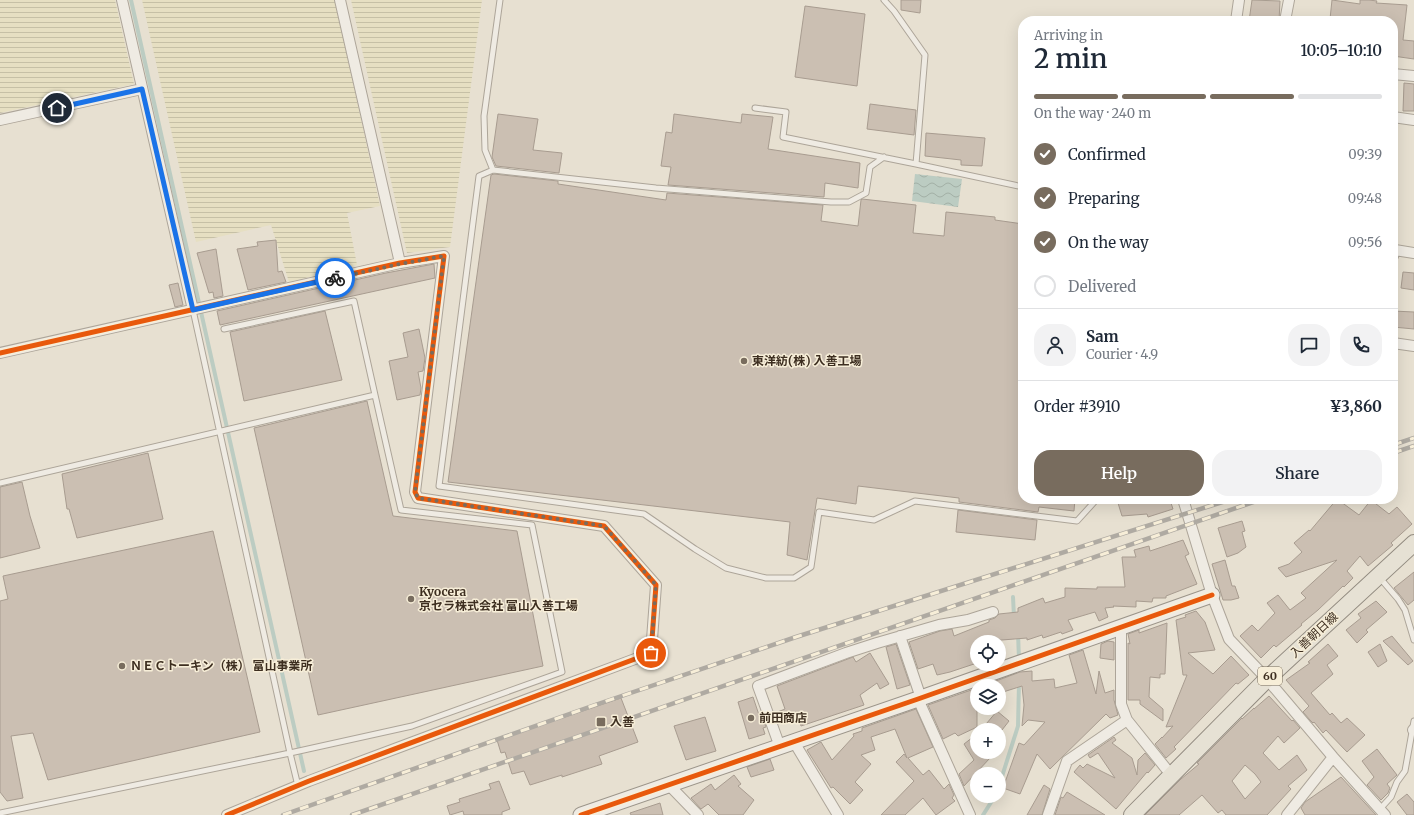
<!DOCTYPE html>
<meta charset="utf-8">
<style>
body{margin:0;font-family:Merriweather,"Noto Sans JP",serif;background:#f2f2f3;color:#1f2937;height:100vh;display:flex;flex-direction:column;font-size:15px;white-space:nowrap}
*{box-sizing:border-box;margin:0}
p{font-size:13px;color:#747a83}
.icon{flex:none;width:22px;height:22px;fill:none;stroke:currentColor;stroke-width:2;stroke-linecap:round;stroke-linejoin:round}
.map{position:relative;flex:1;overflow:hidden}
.details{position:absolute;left:1018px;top:16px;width:380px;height:488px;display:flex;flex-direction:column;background:#fff;border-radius:16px;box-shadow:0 4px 16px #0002}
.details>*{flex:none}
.buttons{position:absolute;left:970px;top:635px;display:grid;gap:8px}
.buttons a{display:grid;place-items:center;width:36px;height:36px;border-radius:50%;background:#fff;box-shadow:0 4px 16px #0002;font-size:20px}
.pin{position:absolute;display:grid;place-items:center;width:34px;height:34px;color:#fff;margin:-17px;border:2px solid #fff;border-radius:50%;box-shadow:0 1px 4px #0007}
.courier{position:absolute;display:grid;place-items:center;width:40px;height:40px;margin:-20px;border:3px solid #1a73e8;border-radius:50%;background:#fff;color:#222;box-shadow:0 1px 5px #0007}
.headline em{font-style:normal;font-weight:600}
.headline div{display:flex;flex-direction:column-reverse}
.headline{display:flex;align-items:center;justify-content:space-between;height:68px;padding:0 16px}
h1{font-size:26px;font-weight:600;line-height:30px}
.bar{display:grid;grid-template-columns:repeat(4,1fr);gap:6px 4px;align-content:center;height:48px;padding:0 16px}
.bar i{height:5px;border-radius:3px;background:#e0e1e3}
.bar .current{background:#786c5e}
.bar p{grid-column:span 4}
.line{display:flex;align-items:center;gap:10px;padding:0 16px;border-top:1px solid #e0e1e3}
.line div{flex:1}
.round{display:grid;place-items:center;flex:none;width:42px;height:42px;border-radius:16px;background:#f2f2f3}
ol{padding:0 16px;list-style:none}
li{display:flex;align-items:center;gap:12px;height:44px}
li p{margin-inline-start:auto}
li .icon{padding:4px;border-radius:50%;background:#786c5e;color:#fff;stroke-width:4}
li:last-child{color:#747a83}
li i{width:22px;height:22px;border:2px solid #e0e1e3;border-radius:50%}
.button{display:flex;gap:8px;margin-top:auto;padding:8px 16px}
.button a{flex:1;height:46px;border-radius:16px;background:#786c5e;color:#fff;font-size:16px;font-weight:600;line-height:46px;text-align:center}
.button a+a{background:#f2f2f3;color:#1f2937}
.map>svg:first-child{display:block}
.farmland{fill:url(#farmland-rules)}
.water{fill:url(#water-waves)}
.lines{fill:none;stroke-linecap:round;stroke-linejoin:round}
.stream{stroke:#bcccc2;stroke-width:4}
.building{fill:#cbbfb2;stroke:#a89c90;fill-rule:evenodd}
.lane-casing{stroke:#ada599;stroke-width:7}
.street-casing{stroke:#ada599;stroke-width:12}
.secondary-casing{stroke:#9c958a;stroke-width:17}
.primary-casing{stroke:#928b80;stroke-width:18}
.lane{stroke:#efebe3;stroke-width:5}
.street{stroke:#efebe3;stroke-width:10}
.secondary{stroke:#efebe3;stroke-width:15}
.primary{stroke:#e6e1d4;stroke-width:16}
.rail-casing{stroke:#afaaa2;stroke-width:4.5}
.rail{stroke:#f7eed8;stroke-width:3;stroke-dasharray:9;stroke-linecap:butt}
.cycleway-casing{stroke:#f7eed8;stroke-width:8}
.cycleway{stroke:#e8590c;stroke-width:5}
.done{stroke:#786c5e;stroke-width:4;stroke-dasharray:0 7.2}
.route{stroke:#1a73e8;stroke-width:5}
.poi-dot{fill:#786c5e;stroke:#f7eed8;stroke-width:1.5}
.labels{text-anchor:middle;stroke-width:3;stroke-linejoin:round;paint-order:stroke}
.shield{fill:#f7eed8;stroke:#756857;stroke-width:1}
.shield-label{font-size:11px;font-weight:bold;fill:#3d2e20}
.poi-label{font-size:12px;font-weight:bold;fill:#3d2e20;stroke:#f7eed8;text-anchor:start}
.street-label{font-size:12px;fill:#3d2e20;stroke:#f7eed8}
</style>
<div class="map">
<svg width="1414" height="815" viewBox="0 0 1414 815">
<defs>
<pattern id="farmland-rules" width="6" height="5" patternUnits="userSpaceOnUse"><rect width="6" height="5" fill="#e6dfc2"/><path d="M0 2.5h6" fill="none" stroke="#c6c0a6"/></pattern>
<pattern id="water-waves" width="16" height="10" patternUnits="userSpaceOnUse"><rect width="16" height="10" fill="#bcccc2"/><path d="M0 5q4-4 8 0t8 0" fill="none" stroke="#a2b0a6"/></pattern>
</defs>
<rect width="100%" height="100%" fill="#e7e0d1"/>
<path class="farmland" d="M0 0H115L134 84 0 113Z
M142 0H335L380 206 347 213 357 265 289 282 271 225 196 242Z
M351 0H482L450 247 407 253Z"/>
<path class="water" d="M915 174 962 179 958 207 912 201Z"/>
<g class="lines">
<path class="stream" d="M131 0 304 771
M1013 597 1014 617
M1018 633 1019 660
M999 786 1018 726 1019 683
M983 815 995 796"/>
</g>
<path class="building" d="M901 0H921L920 13 901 10Z
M1252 0 1280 1 1279 21H1249Z
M1332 0 1360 4V0H1369L1377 1 1376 3 1407 5 1403 40 1414 41V59L1393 56V21L1351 18V21L1330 19Z
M805 6 865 14 857 86 795 77Z
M1404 83 1414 84V111H1403Z
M870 104 916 110 914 135 867 129Z
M498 114 538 119 533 150 562 153 559 173 496 166 492 157Z
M674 114 741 123 742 114 773 117 768 149 860 163 858 188 825 183 824 197 668 185 671 167 661 166 666 132 672 133Z
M926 133 985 138 982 166 961 165V160L925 156Z
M494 174 558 181V184L666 200 667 193 823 205 821 221 858 226 861 200 862 199 916 205 913 233 944 236 946 212 995 217V220L1023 224V499H1075L1074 511 1039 507 1038 512 959 502V498L858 486 856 504 817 498 807 560 787 555 790 522 448 482 491 175Z
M276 240 278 272 282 271 286 282 248 290 237 249 258 246 257 242Z
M216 249 223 296 214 298 213 292 209 293 197 253Z
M434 264 435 278 220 325 217 311 386 273Z
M1403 272 1414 273V290L1401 288Z
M178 283 183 305 175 307 169 285Z
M325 311 342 380 244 401 230 332Z
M1393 311 1414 312V329L1393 327Z
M419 329 425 358 423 371 418 372 421 388 420 395 397 400 389 361 408 357 403 333Z
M367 401 393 516 517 531 543 666 318 715 254 428Z
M148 453 163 519 77 538 69 509H67L62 474Z
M22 482 30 516 40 548 0 558V487Z
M1130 499H1159L1161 503 1170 500 1173 509 1148 517 1147 514 1122 516 1118 503 1131 501Z
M1337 499 1359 515 1371 500 1389 514 1397 507 1412 524 1391 543 1393 545 1368 566 1360 556 1347 571 1353 578 1344 587 1343 586 1318 610 1301 624 1302 625 1276 647 1274 645 1261 658 1240 636 1252 625 1258 631 1275 613 1267 603 1278 595 1290 610 1306 598 1301 593 1337 560 1286 577 1278 568 1289 564 1302 552 1294 543 1309 530 1310 531Z
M958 510 1037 520 1035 540 956 532Z
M1242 521 1245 531 1242 532 1246 547 1238 553 1227 557 1218 528Z
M213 531 260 732 48 780 33 733 11 736 23 798 7 801 0 792V601L8 599 3 576Z
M1183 540 1189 554 1185 556 1197 584 1166 596V598H1153L1152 602 1136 601V607L1113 606 1114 607 1105 608 1108 617 1099 621 1095 612 1068 620 1073 630 1062 634 1061 632 1043 638 1042 635 1027 640V638L977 642V663L950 672 937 675 933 664 918 669 909 642 940 631 952 629 954 636 989 622V620L995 618 999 614 1018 612V608L1043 598 1045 603 1065 597V588L1097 589V587H1125L1122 557H1136L1134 550 1149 546 1150 551Z
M1225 560 1232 586H1235L1239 598 1231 600H1223L1212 564Z
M1414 572V600L1408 605 1394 588Z
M1376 601 1387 612 1366 630 1368 632 1357 643 1346 630 1361 618 1358 614Z
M1196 611 1205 622 1215 650 1188 653 1213 674 1231 656 1249 675 1238 684 1236 683 1174 747 1176 749 1166 758 1155 744 1162 737V738L1173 726 1166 727 1187 675H1183L1176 620 1186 617 1185 615Z
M1167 623 1165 674H1160V678L1150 677 1149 697 1163 709V721L1140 704V700H1128V643L1130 644 1128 634 1139 630V633Z
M1392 636 1413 661 1408 665 1383 641Z
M1108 641 1114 642V660L1100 658 1101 644Z
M896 644 910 685 897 689 886 647Z
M1328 644 1338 656 1327 665 1333 674 1311 693 1330 715 1332 713 1341 723 1347 718 1365 735 1347 752 1326 730 1323 733 1314 722 1313 723 1310 720 1303 712 1309 706 1286 680 1310 663 1308 662Z
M1380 644 1387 661 1378 667 1368 652Z
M1083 650 1096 694 1099 671 1105 693 1114 690V700L1118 715 1110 718 1106 714 1050 769 1037 754 1020 794 1003 788 1019 743 1024 745 1045 722 1028 720 1022 726 1024 705 1022 686 1000 693 999 686 996 681 1020 672 1032 671V681L1054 679 1055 688 1077 683 1069 655Z
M870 653 889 684 880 689 877 683 860 695 864 705 801 726 798 717 778 723 775 713 785 709 777 686 853 657 856 662Z
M977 688V727L958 736 955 733 943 739 928 705Z
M1269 696 1292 721 1293 720 1300 728 1284 743 1278 736 1263 753 1279 770 1297 755 1307 770 1288 786 1291 789 1267 815H1226L1222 810 1218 813 1202 795 1179 815H1145L1181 779 1199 764 1197 763 1242 718V719L1254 708V709ZM1245 765 1255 774 1261 782 1245 799 1232 781Z
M753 697 760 718 762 717 766 727 763 728 765 734 749 739 738 702Z
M621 698 638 742 599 756 602 764 562 777V775L530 785 524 771 512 774 505 752 501 753 497 740Z
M916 709 933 747 908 758 923 775 929 770 944 789 949 784 954 795 952 798 955 801 936 815 923 798 905 815H881L914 781 896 762 904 754 907 758 895 729 871 737 875 750 861 755 871 764 855 782 863 790 850 804 833 787 831 788 807 750 821 742 832 760 854 736 853 734 862 731V728Z
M997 711 1009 721 1002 730H981Z
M705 717 716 751 686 760 674 726Z
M977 734V752H984L990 758 964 786 959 774 974 760 964 744Z
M1114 737 1116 740 1112 743 1132 758 1137 775 1138 760 1145 753 1155 765 1148 773 1147 772 1116 809 1074 772 1080 765 1083 768 1087 764 1115 778 1098 753 1090 758 1088 755Z
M1377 749 1397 775 1387 784 1390 788 1388 793 1381 800 1367 785 1374 777 1362 761Z
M770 759 774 770 751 777 747 767Z
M734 775 741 784 738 786 754 800 743 815H719L708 804 701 809 691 798 711 784 715 790Z
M1341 777 1376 815H1305L1301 808 1305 802Z
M499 781 510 809 502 812V815H464L463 811 450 815 447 806 460 802 459 799 491 789 489 784Z
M1044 785 1050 789 1042 815H1027Z
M1067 792 1105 815H1055L1061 797 1063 798Z
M1407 794 1414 802V815H1407L1397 802Z
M660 803 663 815H631L630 813Z"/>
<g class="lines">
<g class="lane-casing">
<path id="lane" d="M500 0 484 116 485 150 493 170 656 188 831 202H849L866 193 870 167 884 157
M884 0 894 11 925 55 916 164 1023 187
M755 108 786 112 783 137 916 164
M493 170 479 176 439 486 644 514 695 549 726 568 766 578H794L811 567 819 512 874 520 915 501 1077 521 1097 499
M224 329 354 301 375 395
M0 483 375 395 401 510 532 525 562 672 412 726 290 753 298 786
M1380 578 1398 599 1405 610 1414 640
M1380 809 1391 797 1397 782 1405 771 1414 721
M0 813 290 753 193 310"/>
</g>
<g class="street-casing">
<path id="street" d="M122 0 193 310
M340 0 400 263
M1236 21 1239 0
M1285 21 1289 0
M1393 74 1414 76
M1393 117 1414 120
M0 120 142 89
M1393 256 1395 250 1414 253
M1393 343 1414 346
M0 353 400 263 444 256 415 492 418 498 604 526 656 585 651 653 309 781 227 815
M1183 499 1212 595 1229 639 1267 679 1333 757 1385 815
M900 636 921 698
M918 699 970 815
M1127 720 1172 776
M1413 730 1414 729
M794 742 838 815
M780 747 758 686 846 653 877 643 939 625 968 620 993 612
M669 785 698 815
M1048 815 1067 761 1127 720 1121 704V627
M1287 815 1333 757"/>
</g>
<g class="secondary-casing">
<path id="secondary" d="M581 815 918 699 1212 595"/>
</g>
<g class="primary-casing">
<path id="primary" d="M1132 815 1267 679 1414 543"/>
</g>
<use href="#lane" class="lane"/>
<use href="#street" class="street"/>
<use href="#secondary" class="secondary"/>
<use href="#primary" class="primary"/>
<g class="rail-casing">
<path id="rail" d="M1393 445 1414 438
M1393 453 1414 446
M283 815 595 705 796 637 1232 499
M352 815 1262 499"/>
</g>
<use href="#rail" class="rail"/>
<g class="cycleway-casing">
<path id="cycleway" d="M0 353 400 263 444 256 415 492 418 498 604 526 656 585 651 653 309 781 227 815
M581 815 918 699 1212 595"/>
</g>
<use href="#cycleway" class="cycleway"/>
</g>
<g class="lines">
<path class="done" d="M335 278 400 264 444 256 415 492 418 498 604 526 656 585 651 653"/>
<path class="route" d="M57 108 142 89 193 310 335 278"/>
</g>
<g class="poi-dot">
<circle cx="744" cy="361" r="4"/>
<circle cx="411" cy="599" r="4"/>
<circle cx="122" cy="666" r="4"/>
<circle cx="751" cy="718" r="4"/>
<rect x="596" y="717" width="10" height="10" rx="2"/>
</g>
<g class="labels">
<rect class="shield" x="1258" y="667" width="24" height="18" rx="3"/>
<g class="shield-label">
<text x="1270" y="680">60</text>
</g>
<g class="poi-label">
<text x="752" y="365">東洋紡(株) 入善工場</text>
<text x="419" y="596">Kyocera<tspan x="419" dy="14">京セラ株式会社 富山入善工場</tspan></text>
<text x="130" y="670">ＮＥＣトーキン（株） 富山事業所</text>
<text x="759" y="722">前田商店</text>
<text x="610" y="726">入善</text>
</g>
<g class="street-label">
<text transform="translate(1314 635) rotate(-43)" y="4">入善朝日線</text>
</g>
</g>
</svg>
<div class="buttons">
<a><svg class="icon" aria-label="locate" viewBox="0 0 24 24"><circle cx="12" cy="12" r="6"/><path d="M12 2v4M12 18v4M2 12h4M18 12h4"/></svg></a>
<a><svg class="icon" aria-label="layers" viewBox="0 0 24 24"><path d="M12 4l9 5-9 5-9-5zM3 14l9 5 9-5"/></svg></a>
<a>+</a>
<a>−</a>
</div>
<div class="pin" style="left:651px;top:653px;background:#ea580c"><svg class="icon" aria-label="bag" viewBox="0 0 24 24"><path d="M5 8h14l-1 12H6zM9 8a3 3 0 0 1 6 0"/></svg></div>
<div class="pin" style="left:57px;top:108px;background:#1f2937"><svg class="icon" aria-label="home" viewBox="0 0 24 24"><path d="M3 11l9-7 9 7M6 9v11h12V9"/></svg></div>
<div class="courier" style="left:335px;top:278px"><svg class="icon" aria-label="bike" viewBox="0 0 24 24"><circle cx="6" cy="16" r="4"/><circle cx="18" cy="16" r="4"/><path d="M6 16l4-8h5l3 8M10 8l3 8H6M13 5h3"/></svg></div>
<section class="details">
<div class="headline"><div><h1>2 min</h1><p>Arriving in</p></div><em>10:05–10:10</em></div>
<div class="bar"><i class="current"></i><i class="current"></i><i class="current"></i><i></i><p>On the way · 240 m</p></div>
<ol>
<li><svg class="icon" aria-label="check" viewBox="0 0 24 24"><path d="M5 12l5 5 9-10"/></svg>Confirmed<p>09:39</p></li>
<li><svg class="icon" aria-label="check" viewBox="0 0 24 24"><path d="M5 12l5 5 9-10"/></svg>Preparing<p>09:48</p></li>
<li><svg class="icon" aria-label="check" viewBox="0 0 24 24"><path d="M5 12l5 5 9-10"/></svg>On the way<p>09:56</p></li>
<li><i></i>Delivered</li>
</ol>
<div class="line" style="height:72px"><a class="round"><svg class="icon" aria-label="person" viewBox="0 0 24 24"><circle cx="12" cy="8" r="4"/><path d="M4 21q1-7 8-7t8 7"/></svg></a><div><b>Sam</b><p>Courier · 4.9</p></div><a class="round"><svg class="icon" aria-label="chat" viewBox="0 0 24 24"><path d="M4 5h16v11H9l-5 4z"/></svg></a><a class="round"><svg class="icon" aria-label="phone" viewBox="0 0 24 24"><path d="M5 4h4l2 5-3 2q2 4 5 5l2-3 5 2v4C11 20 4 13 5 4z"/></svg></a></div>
<div class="line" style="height:52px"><div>Order #3910</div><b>¥3,860</b></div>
<div class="button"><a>Help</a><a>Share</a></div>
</section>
</div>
